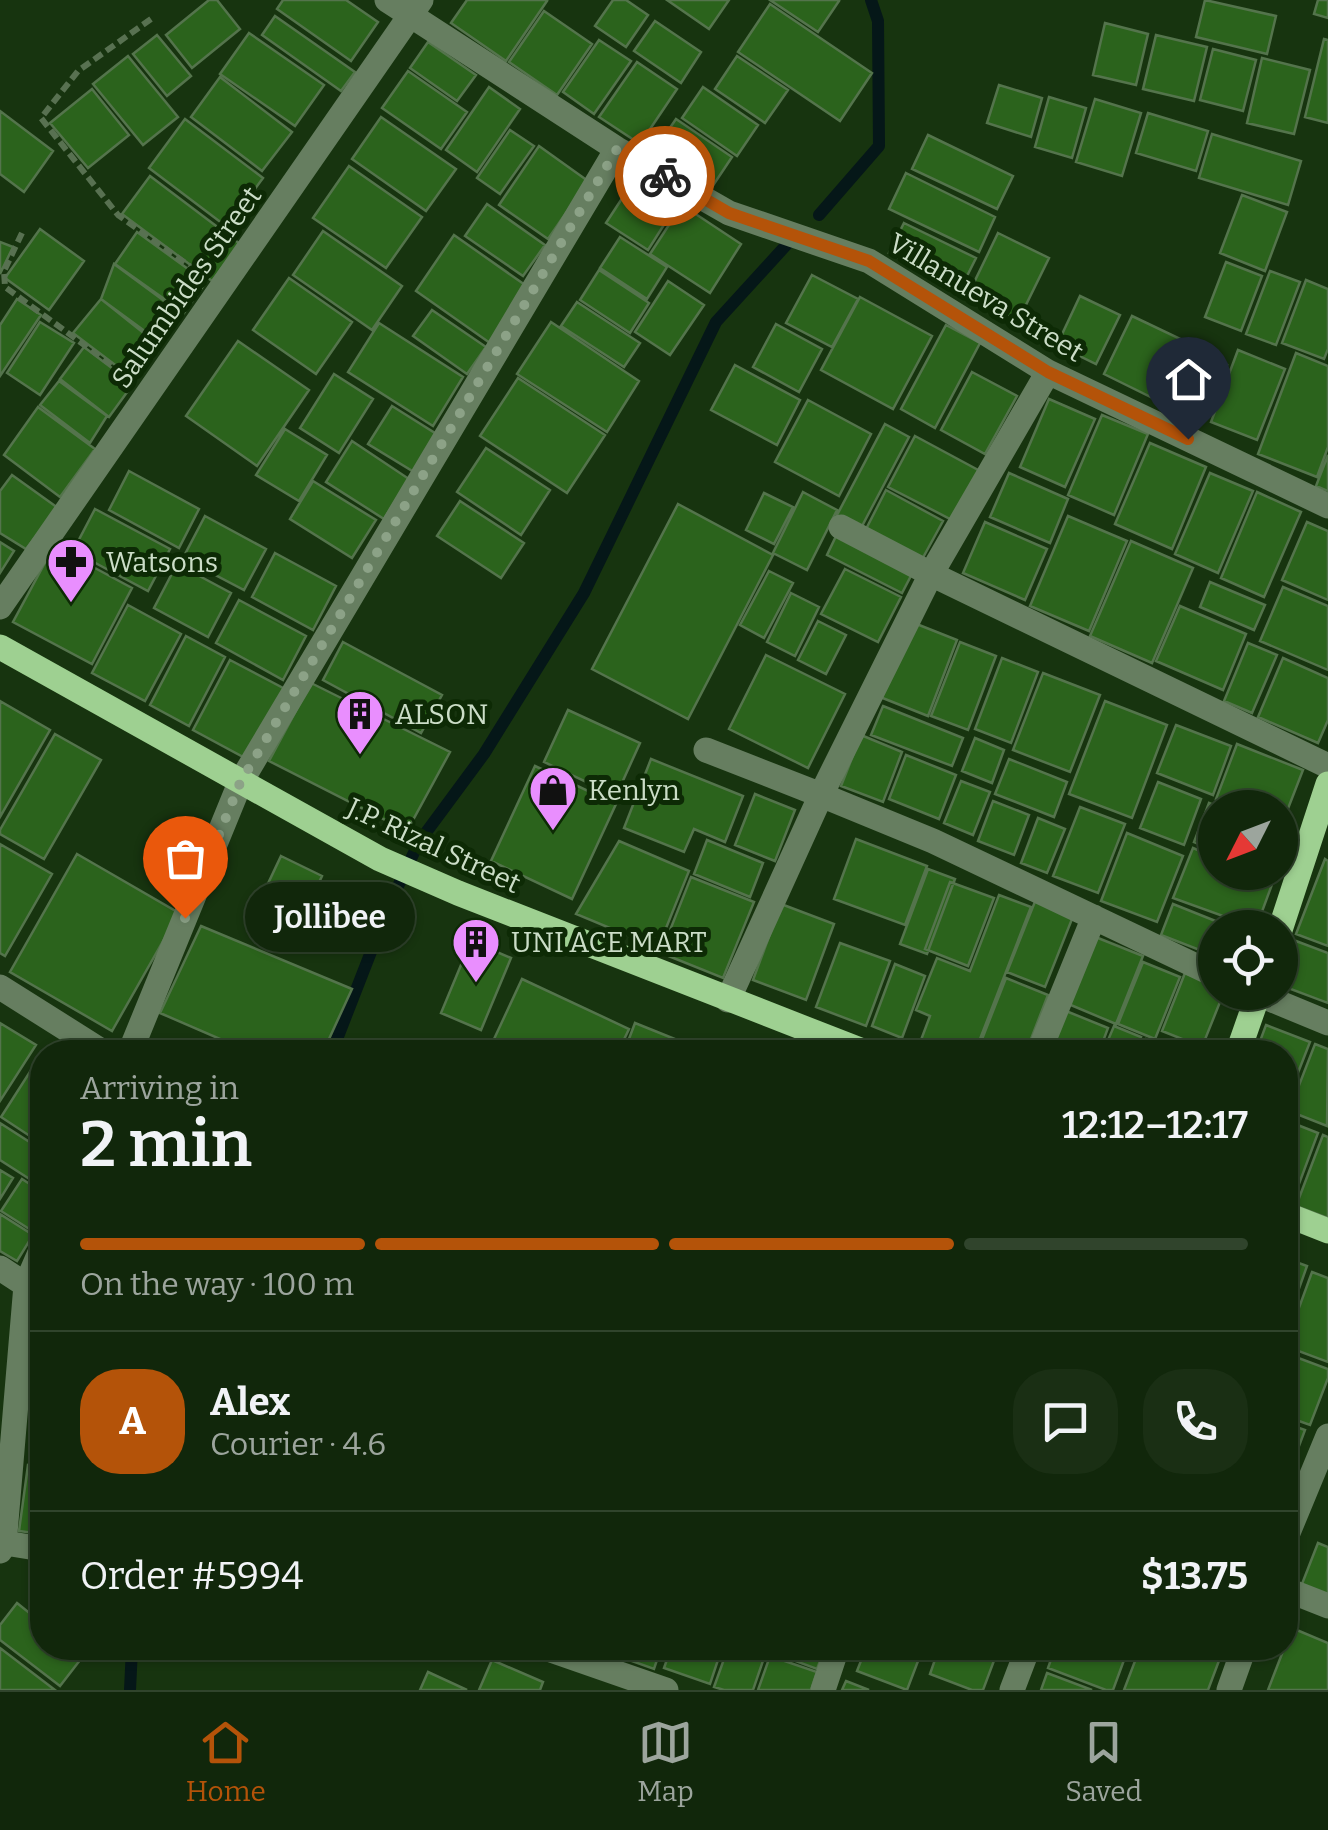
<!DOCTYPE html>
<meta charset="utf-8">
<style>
body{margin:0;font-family:Bitter,serif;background:#1a2f14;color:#f1f3f6;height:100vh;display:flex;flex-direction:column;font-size:38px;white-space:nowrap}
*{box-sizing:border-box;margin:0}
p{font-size:32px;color:#9ca59d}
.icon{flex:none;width:55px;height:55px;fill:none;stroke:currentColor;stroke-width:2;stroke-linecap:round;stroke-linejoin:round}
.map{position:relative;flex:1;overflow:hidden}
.drawer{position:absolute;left:30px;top:1040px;width:1268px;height:620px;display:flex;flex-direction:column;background:#11270b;border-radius:40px;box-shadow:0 2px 8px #0004,0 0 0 2px #30442c}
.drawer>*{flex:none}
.needle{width:65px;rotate:228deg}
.tools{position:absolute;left:1198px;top:790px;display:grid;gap:20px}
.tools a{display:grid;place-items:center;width:100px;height:100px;border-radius:50%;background:#11270b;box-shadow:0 2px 8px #0004,0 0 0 2px #30442c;font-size:50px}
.pin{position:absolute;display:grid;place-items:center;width:85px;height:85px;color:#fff;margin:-102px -42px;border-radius:50% 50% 50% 0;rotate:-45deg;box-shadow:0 0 10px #0007}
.pin .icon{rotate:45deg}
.courier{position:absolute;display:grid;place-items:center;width:100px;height:100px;margin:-50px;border:8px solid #b45309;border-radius:50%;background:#fff;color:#222;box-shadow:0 2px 12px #0007}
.bubble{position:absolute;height:70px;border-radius:35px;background:#11270b;box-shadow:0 2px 8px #0004,0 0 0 2px #30442c;font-size:32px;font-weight:600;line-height:70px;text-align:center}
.head em{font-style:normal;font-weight:600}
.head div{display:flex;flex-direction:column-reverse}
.head{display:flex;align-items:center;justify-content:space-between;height:170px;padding:0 50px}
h1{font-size:65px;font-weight:600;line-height:75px}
.bar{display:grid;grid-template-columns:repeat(4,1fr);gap:15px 10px;align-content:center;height:120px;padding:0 50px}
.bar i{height:12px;border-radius:8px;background:#30442c}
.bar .current{background:#b45309}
.bar p{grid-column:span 4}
.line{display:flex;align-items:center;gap:25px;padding:0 50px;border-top:2px solid #30442c}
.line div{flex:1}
.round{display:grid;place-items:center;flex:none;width:105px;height:105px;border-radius:40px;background:#1a2f14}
.tabs{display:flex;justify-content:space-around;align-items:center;height:140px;border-top:2px solid #30442c;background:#11270b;font-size:28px;color:#9ca59d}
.tabs a{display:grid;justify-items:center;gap:5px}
.tabs .current{color:#b45309}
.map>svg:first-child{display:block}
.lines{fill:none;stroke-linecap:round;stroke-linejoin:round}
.stream{stroke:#051718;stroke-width:12}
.building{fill:#2b631c;stroke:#54744c;stroke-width:2.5}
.path{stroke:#587151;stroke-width:6;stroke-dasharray:10 5;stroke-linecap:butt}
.minor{stroke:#667e60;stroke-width:25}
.major{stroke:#9ed091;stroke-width:25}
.done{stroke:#8ca287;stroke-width:10;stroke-dasharray:0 18}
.route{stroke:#b45309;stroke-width:12}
.labels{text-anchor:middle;stroke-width:10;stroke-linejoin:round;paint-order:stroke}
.street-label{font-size:28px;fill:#cbddc7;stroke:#0d2a05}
.poi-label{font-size:28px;fill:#cbddc7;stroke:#0d2a05;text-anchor:start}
</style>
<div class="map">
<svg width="1328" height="1690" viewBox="0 0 1328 1690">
<rect width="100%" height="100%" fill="#17340f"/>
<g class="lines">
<path class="stream" d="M819 215 879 146 878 21 871 0
M332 1052 390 903 419 842 484 754 584 593 716 322 789 242
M130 1690 132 1648"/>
</g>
<path class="building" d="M209 0H217L240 29 192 68 166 35Z
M283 0H346L378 22 351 61 277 9Z
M467 0H545L547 1 506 61 451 23Z
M613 0H626L648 15 626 47 595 26Z
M667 0H729L709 29Z
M770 0H837L839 1 818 32Z
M1205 0 1276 16 1267 54 1196 37Z
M1318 0H1328V18L1314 14Z
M770 4 872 73 840 121 738 52Z
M544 11 592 44 557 95 509 62Z
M275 16 355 72 341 91 262 35Z
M655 21 701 52 681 83 634 51Z
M1105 23 1148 34 1136 85 1093 75Z
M249 33 324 85 295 126 220 74Z
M157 35 191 76 167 96 133 54Z
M1156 35 1207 47 1194 101 1143 89Z
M1324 39 1328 40V123L1305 117Z
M599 40 631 61 594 114 563 92Z
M428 42 476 75 457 101 410 68Z
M1213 49 1256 60 1243 111 1200 100Z
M128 56 178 117 143 145 93 84Z
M737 56 788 90 765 123 715 89Z
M1262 58 1310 70 1294 134 1247 123Z
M637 62 677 89 640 144 599 117Z
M408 71 467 112 441 149 382 108Z
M220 77 292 132 262 171 191 117Z
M999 85 1042 98 1031 137 987 123Z
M489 87 520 109 477 172 446 150Z
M703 87 758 125 737 156 682 118Z
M92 89 129 135 88 168 50 123Z
M1049 97 1086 108 1072 158 1035 147Z
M1095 99 1141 113 1122 176 1076 162Z
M0 111 53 151 24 192 0 174Z
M1148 113 1208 131 1196 171 1136 153Z
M381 117 456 169 426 211 352 159Z
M185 119 263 178 227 227 149 168Z
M676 119 732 157 708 193 652 154Z
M510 130 534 146 500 194 477 178Z
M1212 134 1301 161 1288 205 1199 178Z
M928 135 1013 176 997 209 912 169Z
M539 146 588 181 548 239 499 205Z
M349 166 422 217 386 268 313 218Z
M906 173 995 217 979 252 889 209Z
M638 174 679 201 648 250 606 223Z
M150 176 240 244 212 281 122 214Z
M1242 195 1287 212 1265 271 1220 253Z
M487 204 545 245 523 276 465 236Z
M682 205 741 244 710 293 650 254Z
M904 223 976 258 961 288 889 253Z
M40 229 84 261 49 310 5 278Z
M323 231 402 286 372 330 293 275Z
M137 232 206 282 184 313 115 264Z
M998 233 1049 258 1018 321 967 297Z
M454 235 528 287 490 343 416 291Z
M620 237 667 267 647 299 600 268Z
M0 242 13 247 0 274Z
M1226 262 1262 276 1241 331 1205 317Z
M114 264 182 314 161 343 101 299Z
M599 270 649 303 630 333 580 300Z
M1270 271 1300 282 1276 345 1246 334Z
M812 275 858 299 832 347 786 323Z
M289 278 352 322 316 374 253 330Z
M1306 280 1328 289V349L1324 359 1282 343Z
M668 281 704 305 670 355 635 332Z
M1080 296 1120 315 1096 364 1057 345Z
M860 297 932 336 893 409 821 370Z
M17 299 41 315 0 376V325Z
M101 299 160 346 135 380 73 333Z
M577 302 640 343 624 367 561 326Z
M432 310 486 347 467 374 413 336Z
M1132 316 1191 344 1163 403 1104 374Z
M40 322 74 343 40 395 7 373Z
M551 322 639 381 607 432 517 374Z
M379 323 463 377 433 426 348 372Z
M776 324 822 349 799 392 753 367Z
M946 325 980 343 935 428 901 409Z
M238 341 309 390 257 466 186 416Z
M84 347 133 384 109 417 60 379Z
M1194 349 1227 365 1202 420 1169 404Z
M1238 350 1285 369 1257 440 1211 422Z
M1296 353 1328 366V447L1317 477 1258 454Z
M735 365 800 400 777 445 711 410Z
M972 372 1017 396 985 454 941 430Z
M334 374 373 399 339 453 300 428Z
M518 378 605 435 567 493 480 436Z
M59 381 107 416 90 443 40 405Z
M1049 399 1095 419 1065 487 1020 467Z
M808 400 871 434 839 496 775 462Z
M392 406 438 435 414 472 368 444Z
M38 407 95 449 60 497 4 455Z
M1102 415 1148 434 1114 515 1068 495Z
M885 424 909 437 861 528 837 515Z
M285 429 327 455 299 501 256 475Z
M915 436 980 471 954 521 888 487Z
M352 441 409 479 384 519 326 482Z
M1150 443 1206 467 1172 549 1115 524Z
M486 448 550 490 521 535 457 492Z
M1328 455V491L1316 486Z
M129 471 199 509 179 548 109 510Z
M1009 473 1068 499 1050 543 990 517Z
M1210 473 1253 491 1218 573 1175 554Z
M12 475 58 508 26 549 0 533V491Z
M313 481 376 520 352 558 290 519Z
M886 490 943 521 920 563 864 533Z
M803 492 837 510 807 570 773 553Z
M1257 492 1301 512 1264 597 1221 578Z
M764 493 793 507 774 544 746 530Z
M460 501 524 543 501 578 437 536Z
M678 504 773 555 688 719 592 669Z
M95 509 170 549 148 591 73 551Z
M205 516 266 549 244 590 183 558Z
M1068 516 1127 541 1089 631 1030 606Z
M985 522 1047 549 1025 600 963 573Z
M1307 522 1328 531V600L1282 580Z
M838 532 914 570 902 593 827 555Z
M1131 541 1193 568 1152 663 1090 636Z
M0 542 14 551 0 573Z
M54 546 132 588 92 664 13 622Z
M275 553 336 586 313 630 252 597Z
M177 564 231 593 208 637 154 608Z
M845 569 901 597 878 642 821 614Z
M769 571 793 583 764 638 740 625Z
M1210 582 1265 605 1254 630 1200 607Z
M1283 587 1328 606V670L1260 641Z
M791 593 819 607 795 656 767 642Z
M239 600 306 636 283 680 216 643Z
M128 605 181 634 145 701 92 673Z
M1180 606 1246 634 1223 690 1156 661Z
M818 621 846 635 826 674 798 660Z
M909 621 957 640 928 716 880 697Z
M186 636 225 657 189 726 150 705Z
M343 642 442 695 421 733 323 680Z
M960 642 996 656 968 730 931 716Z
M1248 643 1277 655 1252 713 1224 701Z
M766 655 845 694 808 768 729 729Z
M1002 658 1038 672 1011 743 975 729Z
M1283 658 1328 678V720L1318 743 1258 717Z
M230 660 285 689 247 759 193 730Z
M1043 673 1100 695 1070 772 1013 750Z
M311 683 450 752 407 831 269 761Z
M0 701 50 730 0 817Z
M1105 701 1167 725 1132 818 1069 794Z
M883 706 963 738 952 766 871 735Z
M568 710 640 743 616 796 544 762Z
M1176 725 1231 746 1213 795 1157 773Z
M55 734 101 760 44 859 0 834V830Z
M861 735 902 752 883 802 841 786Z
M975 738 1004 750 992 783 962 771Z
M1237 744 1303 770 1282 824 1280 808H1239L1216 799Z
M906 755 956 775 939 819 889 799Z
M651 759 743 796 725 842 694 829 684 852 624 828Z
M1009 759 1067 782 1054 817 995 794Z
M535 766 616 804 572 899 491 861Z
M961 781 990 792 973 835 944 823Z
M1158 782 1201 799 1184 845 1140 828Z
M755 794 795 810 775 861 735 845Z
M993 801 1029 815 1014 855 978 841Z
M1209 803 1221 808H1215V851L1194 842Z
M1080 807 1125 824 1098 893 1053 876Z
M1038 818 1065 829 1047 873 1021 863Z
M1280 831 1289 834 1280 857Z
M1127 833 1183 856 1157 922 1101 901Z
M856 839 927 866 905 925 834 899Z
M707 840 763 863 750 897 694 874Z
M619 841 689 871 658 948 576 914Z
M0 844 52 874 5 956 0 953Z
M1193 848 1215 857V872H1256L1274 879 1256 928 1173 898Z
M77 854 179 913 112 1031 10 972Z
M281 856 322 876 289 946 248 926Z
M1325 859 1328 861V946L1296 934Z
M928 869 955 879 927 954 900 944Z
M691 877 754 902 723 978 661 953Z
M950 882 994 898 968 966 925 949Z
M999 895 1031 907 975 1052H931L918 1048 930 1016 916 1010 937 958 970 971Z
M1036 899 1074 914 1045 987 1007 972Z
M781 904 834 924 806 1000 753 980Z
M1173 904 1233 928H1215V956L1161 935Z
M201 926 352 989 323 1052H250L160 1013Z
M1093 936 1143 956 1116 1024 1066 1003Z
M471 941 511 958 481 1030 441 1013Z
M1296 941 1328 953V1003L1280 985Z
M840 943 890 961 866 1026 816 1007Z
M1143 962 1180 977 1155 1039 1118 1024Z
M895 964 925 976 902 1038 872 1026Z
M1185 973 1215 985V992H1224L1202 1047 1162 1031Z
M1006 978 1048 995 1026 1052H977Z
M522 979 629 1029 618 1052H488Z
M1066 1011 1108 1028 1099 1052H1049Z
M0 1023 36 1045 0 1101Z
M635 1023 707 1052H624Z
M1266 1025 1310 1042 1285 1106V1052H1256Z
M1114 1026 1141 1037 1135 1052H1103Z
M1146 1039 1181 1052H1140Z
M1315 1044 1328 1049 1327 1126 1289 1111Z
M42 1053V1144L1 1117Z
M1285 1120 1318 1133 1293 1200 1285 1197Z
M0 1123 42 1150V1187L0 1160Z
M1323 1135 1328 1137V1218L1296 1206Z
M0 1170 13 1178 0 1199Z
M22 1179 42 1192V1219L34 1232 1 1211Z
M0 1214 33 1235 17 1261 0 1251Z
M1285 1258 1307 1266 1285 1328Z
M1312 1272 1328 1278V1362L1285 1346Z
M33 1317 42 1318V1349L29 1347Z
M34 1352 42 1354V1393L29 1391Z
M1285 1353 1328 1369V1378L1310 1425 1285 1416Z
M38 1398H42V1459L30 1458Z
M1285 1423 1305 1430 1287 1478 1285 1477Z
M28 1465 42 1467V1534L19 1531Z
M1318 1543 1328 1547V1601L1300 1589Z
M17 1603 42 1623V1648H75L84 1655 60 1686 0 1640V1625Z
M1292 1628 1328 1643V1690H1268Z
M0 1648 55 1690H0Z
M618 1648H661L654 1669 615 1655Z
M671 1648H722L710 1684 664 1668Z
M728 1648H745L765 1655 753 1690H724L714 1687Z
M772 1648H825L817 1669 771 1652Z
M866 1648H923L907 1690 857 1671Z
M939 1648 998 1650 983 1690H972L930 1674Z
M1055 1648H1116L1127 1652 1113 1690H1106L1048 1668Z
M1140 1648H1193L1220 1658 1208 1690H1124Z
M770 1656 817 1672 811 1690H758Z
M492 1660 543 1682 540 1690H479Z
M428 1672 467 1690H420Z
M1047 1673 1092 1690H1041Z
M846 1681 869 1690H842Z"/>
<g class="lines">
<path class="path" d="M151 19 78 71 41 118 118 215 195 270
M22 233 4 271 5 287 124 374"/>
<path class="minor" d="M387 0 617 149 729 213 869 261 1048 372 1328 506
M1048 372 931 574 821 795 933 841 1215 975
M841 527 931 574 1328 766
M0 607 421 0
M706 750 821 795 728 1000
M0 987 103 1052
M1253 992 1328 1023
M130 1052 240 783 617 149
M1039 1052 1094 917
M0 1268 26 1285
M1285 1540 1328 1436
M0 1542 42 1549
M0 1551 4 1545 26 1285 42 1248
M1285 1589 1328 1606
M545 1648 666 1690
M823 1690 837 1648
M1012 1690 1028 1648
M1229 1690 1244 1648"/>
<path class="major" d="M0 647 380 859 458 893 865 1052
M1280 930 1328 784
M1238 1052 1259 992
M1285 1214 1328 1231"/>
</g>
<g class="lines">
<path class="done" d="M185 918 240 783 617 149 665 176"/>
<path class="route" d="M665 176 729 213 869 261 1048 372 1188 439"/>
</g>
<defs>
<g id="pharmacy-pin" transform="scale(2.5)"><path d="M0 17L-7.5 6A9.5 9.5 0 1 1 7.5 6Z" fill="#e98efe" stroke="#0d2a05"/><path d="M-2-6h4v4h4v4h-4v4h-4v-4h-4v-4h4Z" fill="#111"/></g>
<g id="building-pin" transform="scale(2.5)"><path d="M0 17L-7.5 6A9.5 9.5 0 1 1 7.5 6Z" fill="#e98efe" stroke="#0d2a05"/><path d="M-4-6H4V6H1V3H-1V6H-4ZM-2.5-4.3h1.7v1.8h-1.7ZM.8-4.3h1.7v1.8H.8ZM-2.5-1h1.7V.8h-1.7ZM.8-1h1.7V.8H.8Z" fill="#111"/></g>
<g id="shop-pin" transform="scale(2.5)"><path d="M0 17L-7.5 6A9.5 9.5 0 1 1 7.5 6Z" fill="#e98efe" stroke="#0d2a05"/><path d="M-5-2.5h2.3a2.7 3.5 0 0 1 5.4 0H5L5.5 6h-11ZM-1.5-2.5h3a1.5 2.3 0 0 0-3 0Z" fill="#111"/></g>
</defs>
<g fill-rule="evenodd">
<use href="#pharmacy-pin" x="71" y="562"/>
<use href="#building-pin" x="360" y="714"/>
<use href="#shop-pin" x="553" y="790"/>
<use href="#building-pin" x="476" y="942"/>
</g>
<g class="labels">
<g class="street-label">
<text transform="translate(186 287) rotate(-55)" y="10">Salumbides Street</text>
<text transform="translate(986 297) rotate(31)" y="10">Villanueva Street</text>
<text transform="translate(434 845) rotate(25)" y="10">J.P. Rizal Street</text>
</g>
<g class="poi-label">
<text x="106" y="572">Watsons</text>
<text x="395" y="724">ALSON</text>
<text x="588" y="800">Kenlyn</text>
<text x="511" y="952">UNI ACE MART</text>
</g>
</g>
</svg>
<div class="tools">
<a><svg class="needle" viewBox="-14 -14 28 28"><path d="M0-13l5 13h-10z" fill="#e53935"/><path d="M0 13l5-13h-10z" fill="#9ca59d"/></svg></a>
<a><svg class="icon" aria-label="locate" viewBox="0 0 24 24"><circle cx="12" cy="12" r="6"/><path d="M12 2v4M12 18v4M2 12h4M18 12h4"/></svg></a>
</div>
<div class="pin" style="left:185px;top:918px;background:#ea580c"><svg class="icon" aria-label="bag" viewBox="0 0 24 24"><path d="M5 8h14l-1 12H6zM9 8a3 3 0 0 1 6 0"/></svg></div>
<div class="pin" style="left:1188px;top:439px;background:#1f2937"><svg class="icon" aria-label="home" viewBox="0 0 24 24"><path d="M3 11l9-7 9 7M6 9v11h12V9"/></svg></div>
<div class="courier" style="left:665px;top:176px"><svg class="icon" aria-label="bike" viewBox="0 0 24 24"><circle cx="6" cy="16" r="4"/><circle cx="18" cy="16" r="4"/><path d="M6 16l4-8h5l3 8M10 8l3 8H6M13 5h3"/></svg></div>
<div class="bubble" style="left:245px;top:882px;width:170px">Jollibee</div>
<section class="drawer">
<div class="head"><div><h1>2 min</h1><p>Arriving in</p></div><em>12:12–12:17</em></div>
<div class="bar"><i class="current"></i><i class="current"></i><i class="current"></i><i></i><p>On the way · 100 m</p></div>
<div class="line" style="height:180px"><b class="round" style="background:#b45309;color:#fff">A</b><div><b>Alex</b><p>Courier · 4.6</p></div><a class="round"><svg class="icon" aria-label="chat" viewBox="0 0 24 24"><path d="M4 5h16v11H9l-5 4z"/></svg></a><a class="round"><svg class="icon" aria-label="phone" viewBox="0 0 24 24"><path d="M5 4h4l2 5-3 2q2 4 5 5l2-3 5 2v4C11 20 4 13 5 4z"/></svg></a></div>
<div class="line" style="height:130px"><div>Order #5994</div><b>$13.75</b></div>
</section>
</div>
<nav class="tabs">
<a class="current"><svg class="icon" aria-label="home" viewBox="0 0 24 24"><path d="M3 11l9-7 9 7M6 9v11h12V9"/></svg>Home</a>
<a><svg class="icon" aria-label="map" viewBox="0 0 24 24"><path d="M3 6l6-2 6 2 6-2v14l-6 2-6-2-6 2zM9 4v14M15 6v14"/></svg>Map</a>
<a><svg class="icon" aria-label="saved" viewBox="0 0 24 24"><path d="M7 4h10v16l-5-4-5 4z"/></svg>Saved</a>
</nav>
